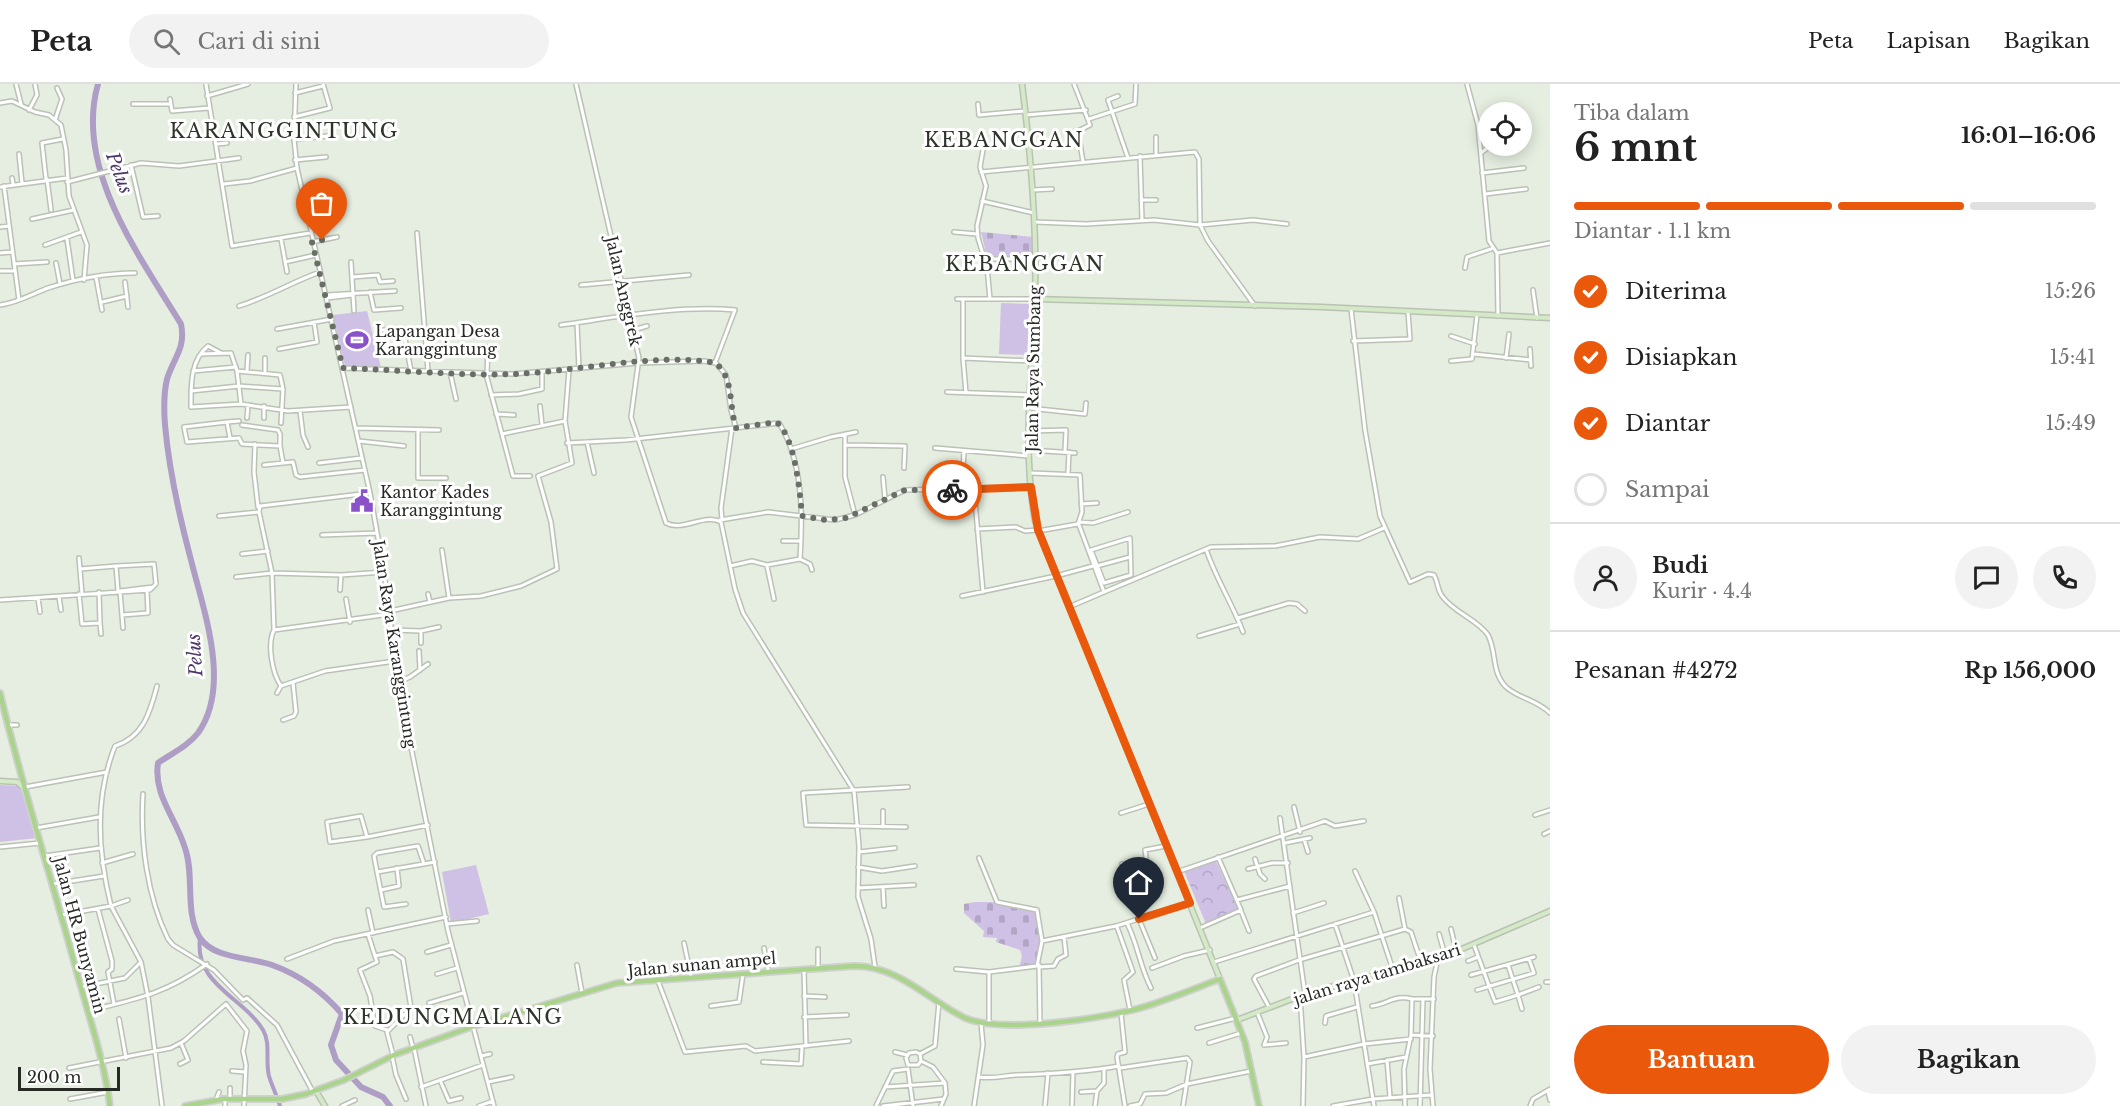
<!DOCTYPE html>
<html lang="id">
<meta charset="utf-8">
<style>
body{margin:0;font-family:"Libre Baskerville",serif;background:#f2f2f2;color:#222;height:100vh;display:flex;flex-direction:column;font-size:22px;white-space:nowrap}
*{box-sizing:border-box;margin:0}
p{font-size:20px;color:#767676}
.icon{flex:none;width:33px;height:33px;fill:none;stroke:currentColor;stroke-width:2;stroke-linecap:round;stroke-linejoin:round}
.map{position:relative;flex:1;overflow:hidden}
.sheet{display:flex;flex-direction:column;background:#fff;width:570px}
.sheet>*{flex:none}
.controls{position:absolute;left:1478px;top:18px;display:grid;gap:12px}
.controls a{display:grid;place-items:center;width:54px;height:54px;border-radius:50%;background:#fff;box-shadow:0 3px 15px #0003;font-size:30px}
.scale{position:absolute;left:18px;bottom:15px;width:102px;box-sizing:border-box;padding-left:6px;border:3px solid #262924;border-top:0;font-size:16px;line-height:21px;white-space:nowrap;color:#262924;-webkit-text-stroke:4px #fff;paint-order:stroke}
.pin{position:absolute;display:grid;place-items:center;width:51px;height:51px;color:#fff;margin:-62px -26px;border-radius:50% 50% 50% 0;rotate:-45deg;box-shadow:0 0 6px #0007}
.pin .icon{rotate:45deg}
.courier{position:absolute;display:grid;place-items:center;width:60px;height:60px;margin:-30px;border:4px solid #ea580c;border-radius:50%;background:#fff;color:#222;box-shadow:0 2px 8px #0007}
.head em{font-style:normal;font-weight:700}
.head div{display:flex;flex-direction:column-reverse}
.head{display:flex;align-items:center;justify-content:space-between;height:102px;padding:0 24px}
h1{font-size:39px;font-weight:700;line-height:45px}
.bar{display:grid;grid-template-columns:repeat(4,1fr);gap:9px 6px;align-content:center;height:72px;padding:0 24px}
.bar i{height:8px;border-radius:4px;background:#e0e0e0}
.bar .current{background:#ea580c}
.bar p{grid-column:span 4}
.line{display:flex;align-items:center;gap:15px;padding:0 24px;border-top:2px solid #e0e0e0}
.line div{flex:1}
.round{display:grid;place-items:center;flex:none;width:63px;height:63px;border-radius:32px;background:#f2f2f2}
ol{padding:0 24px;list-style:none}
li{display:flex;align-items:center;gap:18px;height:66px}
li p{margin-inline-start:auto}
li .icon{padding:6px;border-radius:50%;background:#ea580c;color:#fff;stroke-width:4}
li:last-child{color:#767676}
li i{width:33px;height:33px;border:3px solid #e0e0e0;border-radius:50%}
.action{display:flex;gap:12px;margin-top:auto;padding:12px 24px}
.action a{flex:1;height:69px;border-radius:36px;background:#ea580c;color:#fff;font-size:24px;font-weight:700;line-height:69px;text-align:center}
.action a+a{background:#f2f2f2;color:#222}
header{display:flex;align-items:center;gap:36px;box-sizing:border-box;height:84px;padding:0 30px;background:#fff;border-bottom:2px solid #e0e0e0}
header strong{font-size:28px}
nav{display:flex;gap:33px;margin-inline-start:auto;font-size:21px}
.search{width:420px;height:54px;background:#f2f2f2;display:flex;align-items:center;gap:15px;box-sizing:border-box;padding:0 21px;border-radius:33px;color:#767676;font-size:22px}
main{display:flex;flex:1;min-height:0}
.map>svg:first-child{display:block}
.forest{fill:url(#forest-crowns)}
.cemetery{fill:url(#cemetery-stones)}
.garden{fill:#cfc0e6}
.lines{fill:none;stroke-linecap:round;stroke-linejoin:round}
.canal{stroke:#ae9ec6;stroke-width:4}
.river{stroke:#ae9ec6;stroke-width:6}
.street-casing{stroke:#bac2b5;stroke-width:6}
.secondary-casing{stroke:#bac2b5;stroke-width:7}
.primary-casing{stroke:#cfd0cf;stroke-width:8}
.street{stroke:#fff;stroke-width:3}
.secondary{stroke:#d4e9c5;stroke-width:4}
.primary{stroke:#aad48b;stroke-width:4.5}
.done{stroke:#696e66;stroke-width:6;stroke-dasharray:0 10.8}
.route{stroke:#ea580c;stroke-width:8}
.labels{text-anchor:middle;stroke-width:6;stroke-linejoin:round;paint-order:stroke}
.street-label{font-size:16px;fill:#262924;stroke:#fff}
.poi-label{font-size:16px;fill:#262924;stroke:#fff;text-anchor:start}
.water-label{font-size:18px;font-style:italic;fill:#4c3569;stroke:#fff}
.quarter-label{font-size:20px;letter-spacing:1.5px;fill:#2d3429;stroke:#fff}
</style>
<header>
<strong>Peta</strong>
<div class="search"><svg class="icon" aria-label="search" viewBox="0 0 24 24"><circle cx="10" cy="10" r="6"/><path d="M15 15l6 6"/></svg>Cari di sini</div>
<nav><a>Peta</a><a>Lapisan</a><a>Bagikan</a></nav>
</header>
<main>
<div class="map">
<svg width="1550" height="1022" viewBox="0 0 1550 1022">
<defs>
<pattern id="forest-crowns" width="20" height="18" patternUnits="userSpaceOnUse" patternTransform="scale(1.5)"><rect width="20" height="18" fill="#cfc0e6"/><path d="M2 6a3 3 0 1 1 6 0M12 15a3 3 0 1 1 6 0" fill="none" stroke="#b2a5c5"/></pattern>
<pattern id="cemetery-stones" width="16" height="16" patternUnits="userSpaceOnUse" patternTransform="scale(1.5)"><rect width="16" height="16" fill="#cfc0e6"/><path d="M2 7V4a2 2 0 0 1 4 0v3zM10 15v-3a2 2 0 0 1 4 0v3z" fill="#b2a5c5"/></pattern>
</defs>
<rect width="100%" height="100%" fill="#e5eee0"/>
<path class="forest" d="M1215 775 1239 826 1206 840 1184 787Z"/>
<path class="cemetery" d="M981 148 1033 153V174L987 173Z
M975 818H995L1002 822 1034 824 1039 830 1040 857 1036 881 1019 884 1022 872 1020 866 996 858 997 854 983 853 984 847 964 829V820Z"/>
<path class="garden" d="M1001 219 1030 220 1027 271 999 270Z
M367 227 381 284 345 282 333 231Z
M0 701 20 702 37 754 0 758Z
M476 781 489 830 451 839 442 788Z"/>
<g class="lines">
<path class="canal" d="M200 855C194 900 244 914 263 946 271 959 265 977 269 992 272 1002 277 1012 280 1022"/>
<path class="river" d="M98 0C74 84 139 171 181 240 186 264 174 273 167 295 164 308 164 328 165 341 169 386 179 431 191 476 203 525 232 602 198 649 187 663 172 669 158 679 153 711 176 734 185 764 195 792 184 828 200 854 214 875 250 873 272 881 300 891 323 908 342 930L331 961 336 976 361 1003 383 1013 390 1022"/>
<g class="street-casing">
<path id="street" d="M16 0 21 20
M206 0 232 162 310 149
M296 0 294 55 297 84 370 409 384 488 398 598 448 847 494 1022
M576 0 639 274 631 333 666 439C683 448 704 429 721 438L735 505 743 529 854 707 859 762 858 813 871 855 875 883
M1074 0 1090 41 1078 47 1083 78
M1467 0 1478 41 1489 157 1497 169 1498 232
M295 9 323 2
M207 12 248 0
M1118 12 1108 16 1128 74
M170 15 172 27 209 24
M0 19 12 17 35 28 49 31 61 41 66 66 69 112 87 161 84 196
M133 20H170
M978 20 979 31 1025 27
M29 26 37 11 35 0
M1026 31 1086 26
M294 33 330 24 323 0
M1089 35 1135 20 1136 0
M55 36 62 15 57 4
M1156 53V71
M294 55 328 52
M217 60 227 59
M984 60 980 83 986 102 977 142 978 154 987 183 990 215
M1481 69 1490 62
M19 70 22 99
M1140 72 1142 136
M295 76 326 73
M131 81 143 133 158 132
M981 88 1195 68 1199 75 1200 141 1208 157 1255 222
M1482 89 1524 84
M12 94 13 100
M46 95 42 59 63 55
M47 95 51 126
M67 98 141 79 179 82 239 74
M224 100 250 97 297 84
M4 102 19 216
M0 103 67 94
M1033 106 1052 105
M1485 110 1526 105
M1141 116H1156
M982 117 1034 129
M32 135 74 126
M1035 138 1086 140 1154 136 1200 141 1253 136 1287 140
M0 143 9 142
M954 148 977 150
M417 149 428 287
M67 155 73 196
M281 155 287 188
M312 158 337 153
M45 161 81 148
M0 169 12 168
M1497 169 1550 159
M986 175H1035
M285 178 316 171
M351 178 354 227
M56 179 60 200
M14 180 47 178
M1465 184 1467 173 1491 165
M0 187H15
M96 193 102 226
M352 193 378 191 380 198 393 197
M125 198 128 223
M581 201 689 191
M1533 206 1537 234
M370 208 374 226 401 224
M327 211 395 207
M327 214 352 211
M957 215H1035
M963 215V274L966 309
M102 218 127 212
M0 221C17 219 32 210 48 204 76 195 106 189 135 189
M239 222C268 213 292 198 320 188
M1351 225 1365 346 1380 432 1410 498 1428 490 1434 491C1438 498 1437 505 1442 512 1454 529 1477 535 1488 551 1497 568 1491 588 1506 603 1518 614 1537 616 1550 629
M577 239 579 285
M561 241C617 233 679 221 735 226L715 279
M277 245 332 235
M383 246 403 244 411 287
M633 246 647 242
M1451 252 1475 260
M1353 257 1410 255 1408 228
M279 265 317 258 314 238
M1530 265 1531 282
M221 269 208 262C190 276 191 302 191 323L241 320 288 327 351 323
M201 270 231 269 237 287 241 320
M1474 270 1530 276
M963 274 1031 277
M1506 274 1509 250
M1451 277 1472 275 1477 231
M343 284 512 290 639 279 704 277 716 279 726 291 731 326 736 344
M193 287 236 283
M237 287 280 291 283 305 281 339
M247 287 248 271
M265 287V274
M450 288 456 315
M486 290 513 392H530
M487 290 488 263
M191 307 239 302 283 305
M947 308 1029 311
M491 311 519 310 542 305V288
M540 322 542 341
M1029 324 1085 330 1086 319
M300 327 303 351 308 363
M496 330 514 331
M247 334 248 321
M264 334V322
M227 338 239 337
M242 341 278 346 280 350V362
M356 344 439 346
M418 346V394H446
M1030 347 1066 346 1065 367
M502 350 565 337
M845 350V393L855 431
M230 354 227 338 184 343 187 358 239 354 242 360 280 362 283 379
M359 357 404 362
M587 358 594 389
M567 359 626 356 779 339C803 378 803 430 800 475L767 481 752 477 730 482
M255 360 254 388 258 423
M845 361 905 362 904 384
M935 364 1029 372
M791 365 831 353 856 348
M1030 366 1075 369
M319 379 362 374
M264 381 293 378 296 391 300 393 365 386
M1031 389 1080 391 1082 428 1078 440 1038 447
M1068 389 1069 368
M883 393 885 415
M974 405 983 508
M962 406 964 367
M370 409 260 422 259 428 272 489 341 491 384 488
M1081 420 1097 419
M219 432 259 428
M720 436 768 428 835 436 855 431 905 406 1031 403
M722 436 721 424 732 344
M1079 438 1093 439 1128 428
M977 445 1016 443 1025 447 1038 446
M322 451 377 449
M1130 454 1131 491 1104 499 1091 466Z
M783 457H801
M1206 465C1216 495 1232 519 1243 548
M442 466 449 514
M242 470 268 467
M79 474 82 510
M800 475 810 480 812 486
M767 482 774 515
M1097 482 1130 473
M80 485 116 482
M236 493 272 489 274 546 390 530
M340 506 341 491
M120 507 123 544
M120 507 153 503
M1104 508 1211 463 1275 462 1320 453 1358 455 1384 444
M79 510 82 540 100 539 99 508
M428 510 430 518
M962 512 1056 492 1093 482
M59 513 61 526
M38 514 40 528
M346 515 350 538
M0 516 150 506 156 500 154 480 116 482 118 507
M1069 523 1104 508 1079 441
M390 527 449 514 481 512 521 502 557 485 551 438 538 392 572 379 565 337 569 286
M122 531 148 529 147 507
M1238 534 1289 519 1297 520 1305 527
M100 539 101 550
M274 546C267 560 272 589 281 602
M393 546 421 547 439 543
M421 547V559
M1199 552 1240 540
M419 567 420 586
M398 598 410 593 428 580
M281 602 325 587 395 577
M277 609 281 602
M283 636 294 632 296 628 293 599
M7 641H17
M25 703 107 688
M143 710C140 758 147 812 168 855L173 861 214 886 243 916 247 914 277 941 313 1008
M1294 723 1300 748
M883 727V743
M1121 729 1149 720
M1535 731 1550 726
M1280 734 1305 910
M906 743 806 741 803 709 908 703
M36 744 99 733
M1544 750 1550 747
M367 753 330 758 327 738 361 732 367 753 428 741
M1304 755 1308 768
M1285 759 1310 754
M0 763 40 759
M859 768 895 764
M45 772 100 764
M1146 773 1145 766 1166 762
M979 774 997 818 1037 826 1042 857
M1255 775 1260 790 1265 795
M102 779 133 770
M1122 780 1127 801 1131 802 1143 833
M858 783 882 787 915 782
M1248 785 1272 779H1288
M1355 787 1374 828 1393 886
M377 788 374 772 377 769 418 762 424 780
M1177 788 1325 737 1335 742 1364 737
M53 800 104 792
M883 803 884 822
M858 804 914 801
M381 806 399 802 397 784
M1399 814 1405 845 1411 848 1421 878
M128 816 111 822 141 878 148 913 162 1022
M1237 816 1290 802
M406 820 384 823 377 788 435 778
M98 825 112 877V885L108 888 114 920
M368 826 373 849
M1241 827 1249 847
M1293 829 1324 819
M62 831 111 822C98 768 94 715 115 662 143 653 150 629 157 602
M1139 835 1155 874
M1127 839C1138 861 1140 883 1151 904
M447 840 477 837
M1335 840 1354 897 1374 1022
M1117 843 1133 888 1124 896 1130 926
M1200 844 1241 826 1218 773
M1451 845 1456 867
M368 850 375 872 393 868 403 875 411 924 387 948 393 971
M1439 850 1445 871
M684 859 691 892
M1474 861 1495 918 1518 911 1508 881
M764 864 768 886
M427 868 451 861
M375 872 377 878 360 886 370 912 375 942 387 946
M287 875 334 857 446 833
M1468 877 1478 873
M1214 878 1374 828
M577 881 582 909
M1039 881 1040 939
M818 883V865
M1039 883 1054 882 1058 875 1066 871 1064 853
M1152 884 1184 872 1210 866
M956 885 989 888
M804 886 806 962
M437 890 457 884
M1471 891 1534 873
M658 897 685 968 746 962 755 967 849 957
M1546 898H1550
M81 903 125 894 141 878
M1477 906 1534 889 1529 875
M804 912 825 913
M1300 912 1304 973 1303 1022
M429 919 463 909
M711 922 739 918 743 890
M1372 922C1388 920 1395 910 1412 915
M1269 923 1254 895 1256 892 1299 876 1405 845
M1522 925 1518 911 1539 903
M88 927C136 915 165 910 207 880
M1257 928 1267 953 1264 961 1286 959
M1121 929 1125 968 1118 970 1117 973 1125 1022
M804 933 847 931
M119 935 126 974
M989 938V888L1037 882 1042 857 1116 842 1190 819
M1325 939 1326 932 1357 923
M1197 944 1236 934
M1411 951 1433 952
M410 953 413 964
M1209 959 1241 949
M414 964 426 1022
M895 968 907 971
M920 970 921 977 918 981H908L906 974 909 969 916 968 920 970 935 962 939 918
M392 972 396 991 406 1015
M481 972 490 970
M1304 973 1364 960 1411 955
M1387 976 1390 1013
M921 977 933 983 945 999
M763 978 801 980 802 963
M180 980 188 976 181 959
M1367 980 1406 973
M69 984 171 964 184 957 226 920 247 947 243 967 246 981 244 1022
M1120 984 1187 974 1190 978 1183 1022
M908 985 913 1022
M232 987 245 988
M979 993C994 995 1002 992 1016 991 1050 990 1085 988 1119 982
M440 996 449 1017 461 1014
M488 998 512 993
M421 1003 483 981
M885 1003 945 999 946 1010 941 1022
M1548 1007 1550 1016
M1081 1008 1097 1007
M70 1015 108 1008
M225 1015V1022
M230 1015V1004
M216 1016 219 1008
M342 1022 355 1016
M479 1022 493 1017
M876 1022 893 987 908 985
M883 1022 944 1015
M974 1022 983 961 981 939
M1045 1022 1048 989
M1072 1022 1073 988
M1095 1022 1097 1007 1104 999V984
M1130 1022 1140 1020 1145 1010 1166 1009 1187 1000 1251 987
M1333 1022 1373 1015 1431 1011
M1405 1022 1404 985 1411 951 1412 915H1434
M1420 1022 1423 915
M1433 1022 1430 985 1434 893 1438 874
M1530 1022 1533 1015 1550 1005"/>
</g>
<g class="secondary-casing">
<path id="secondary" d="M1022 0C1031 71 1037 142 1035 214 1032 287 1022 364 1035 437L1220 895
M1035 215 1322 223 1550 234
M0 697 17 698 23 703
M1237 936 1305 910 1448 871 1550 827
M316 1007 325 1022"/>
</g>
<g class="primary-casing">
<path id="primary" d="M0 609C22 702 51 793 76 885 88 930 104 975 110 1022
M185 1022 223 1015H282L306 1010 344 996 394 971 471 943 617 899 854 882C898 882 926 914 963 933 999 951 1109 934 1147 922 1172 914 1196 904 1220 895L1245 958 1259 1022"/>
</g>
<use href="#street" class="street"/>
<use href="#secondary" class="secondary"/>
<use href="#primary" class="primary"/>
</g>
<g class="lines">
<path class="done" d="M322 156 312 158 343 284C399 286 457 292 513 290 575 288 657 268 715 279 734 292 729 323 736 344L776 338C795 351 800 409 802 432L826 436 846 434 905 406H952"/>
<path class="route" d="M952 406 1031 403 1038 446 1190 819 1139 835"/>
</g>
<defs>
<g id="stadium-bare" transform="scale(1.8)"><path d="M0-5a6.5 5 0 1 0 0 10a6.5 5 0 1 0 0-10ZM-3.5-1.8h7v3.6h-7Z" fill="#8a52c9" stroke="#fff" stroke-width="2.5" paint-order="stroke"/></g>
<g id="civic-bare" transform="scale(1.8)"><path d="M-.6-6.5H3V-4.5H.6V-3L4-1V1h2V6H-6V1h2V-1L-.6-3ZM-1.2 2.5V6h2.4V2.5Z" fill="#8a52c9" stroke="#fff" stroke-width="2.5" paint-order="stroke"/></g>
</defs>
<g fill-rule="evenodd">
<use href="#stadium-bare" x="357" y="256"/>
<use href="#civic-bare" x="362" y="417"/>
</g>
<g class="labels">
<g class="street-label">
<text transform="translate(624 207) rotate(77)" y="6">Jalan Anggrek</text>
<text transform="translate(1033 285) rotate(-89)" y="6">Jalan Raya Sumbang</text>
<text transform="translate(395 560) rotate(81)" y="6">Jalan Raya Karanggintung</text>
<text transform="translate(80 851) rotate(75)" y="6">Jalan HR Bunyamin</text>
<text transform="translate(702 880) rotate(-5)" y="6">Jalan sunan ampel</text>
<text transform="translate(1377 890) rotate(-17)" y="6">jalan raya tambaksari</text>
</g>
<g class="poi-label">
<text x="375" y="253">Lapangan Desa<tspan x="375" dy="18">Karanggintung</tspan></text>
<text x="380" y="414">Kantor Kades<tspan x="380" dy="18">Karanggintung</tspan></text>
</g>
<g class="water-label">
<text transform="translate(119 89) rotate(69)" y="6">Pelus</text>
<text transform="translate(195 571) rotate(-94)" y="6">Pelus</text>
</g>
<g class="quarter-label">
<text x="284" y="54">KARANGGINTUNG</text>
<text x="1004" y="63">KEBANGGAN</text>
<text x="1025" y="187">KEBANGGAN</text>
<text x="453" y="940">KEDUNGMALANG</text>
</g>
</g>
</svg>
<div class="controls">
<a><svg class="icon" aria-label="locate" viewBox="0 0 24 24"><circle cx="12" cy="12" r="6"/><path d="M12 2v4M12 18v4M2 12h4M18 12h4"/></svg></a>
</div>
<div class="scale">200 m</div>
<div class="pin" style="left:322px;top:156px;background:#ea580c"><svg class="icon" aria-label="bag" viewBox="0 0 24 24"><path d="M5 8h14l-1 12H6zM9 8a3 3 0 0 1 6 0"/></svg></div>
<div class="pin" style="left:1139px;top:835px;background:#1f2937"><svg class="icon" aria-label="home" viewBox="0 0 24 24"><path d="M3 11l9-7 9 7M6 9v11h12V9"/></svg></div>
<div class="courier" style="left:952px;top:406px"><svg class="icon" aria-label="bike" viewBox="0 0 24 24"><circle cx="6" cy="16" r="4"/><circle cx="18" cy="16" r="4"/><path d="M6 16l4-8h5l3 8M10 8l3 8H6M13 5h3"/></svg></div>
</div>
<section class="sheet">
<div class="head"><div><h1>6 mnt</h1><p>Tiba dalam</p></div><em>16:01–16:06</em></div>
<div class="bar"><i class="current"></i><i class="current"></i><i class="current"></i><i></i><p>Diantar · 1.1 km</p></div>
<ol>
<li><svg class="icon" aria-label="check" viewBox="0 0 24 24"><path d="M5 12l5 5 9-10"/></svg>Diterima<p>15:26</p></li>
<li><svg class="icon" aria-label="check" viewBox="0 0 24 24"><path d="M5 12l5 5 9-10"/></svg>Disiapkan<p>15:41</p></li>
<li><svg class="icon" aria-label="check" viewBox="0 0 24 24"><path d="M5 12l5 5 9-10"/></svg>Diantar<p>15:49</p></li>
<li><i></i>Sampai</li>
</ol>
<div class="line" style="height:108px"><a class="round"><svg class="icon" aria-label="person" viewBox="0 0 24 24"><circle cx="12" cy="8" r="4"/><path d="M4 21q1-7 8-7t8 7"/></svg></a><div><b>Budi</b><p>Kurir · 4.4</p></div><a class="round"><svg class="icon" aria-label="chat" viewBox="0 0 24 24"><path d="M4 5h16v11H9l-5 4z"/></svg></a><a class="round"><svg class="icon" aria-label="phone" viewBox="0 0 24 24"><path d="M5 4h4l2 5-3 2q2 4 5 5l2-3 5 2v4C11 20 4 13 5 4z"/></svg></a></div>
<div class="line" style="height:78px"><div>Pesanan #4272</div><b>Rp 156,000</b></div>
<div class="action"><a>Bantuan</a><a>Bagikan</a></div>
</section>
</main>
